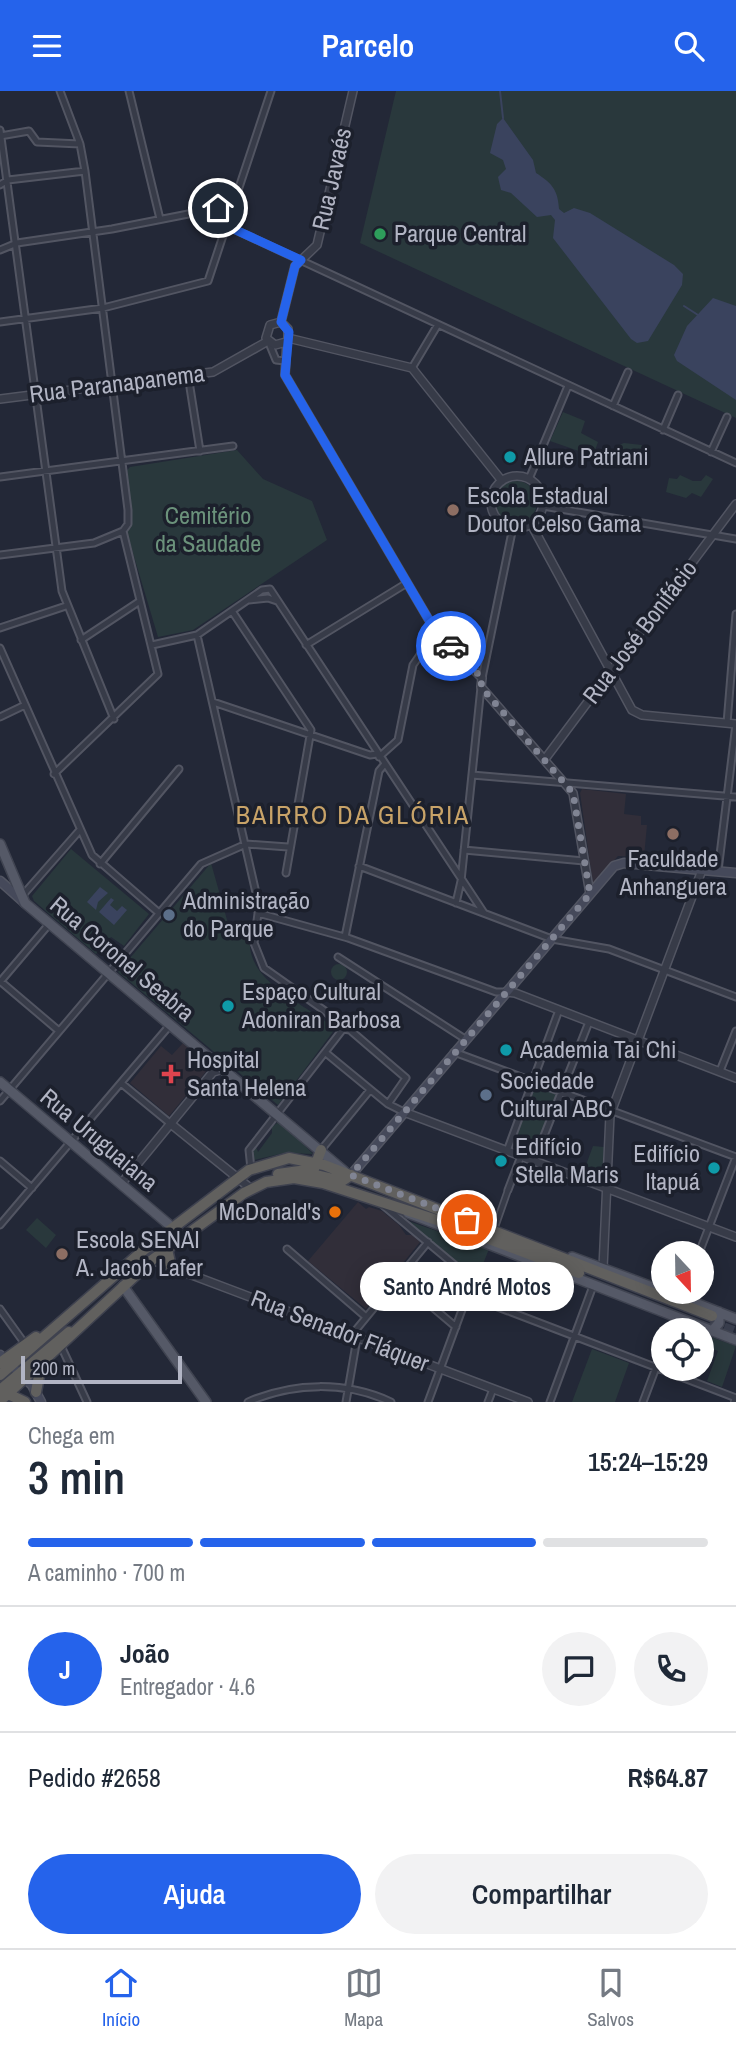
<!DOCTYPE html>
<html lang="pt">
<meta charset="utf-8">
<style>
body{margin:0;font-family:"Archivo Narrow",sans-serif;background:#f2f2f3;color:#1f2937;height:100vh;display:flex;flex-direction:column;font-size:26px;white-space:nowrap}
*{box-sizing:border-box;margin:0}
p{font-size:23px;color:#747a83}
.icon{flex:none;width:38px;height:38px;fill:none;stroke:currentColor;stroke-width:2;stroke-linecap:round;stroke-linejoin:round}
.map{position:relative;height:1311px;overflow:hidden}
.panel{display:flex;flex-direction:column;background:#fff;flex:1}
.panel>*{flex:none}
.needle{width:46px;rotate:158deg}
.buttons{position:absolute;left:651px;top:1150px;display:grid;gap:14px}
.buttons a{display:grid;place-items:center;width:63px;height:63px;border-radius:50%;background:#fff;box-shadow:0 4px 18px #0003;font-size:35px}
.scale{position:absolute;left:21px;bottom:18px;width:161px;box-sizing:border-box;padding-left:7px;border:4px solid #b2b5c4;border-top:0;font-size:19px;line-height:24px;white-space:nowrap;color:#b2b5c4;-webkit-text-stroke:5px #1c202c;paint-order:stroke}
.pin{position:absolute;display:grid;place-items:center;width:60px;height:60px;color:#fff;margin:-30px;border:4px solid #fff;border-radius:50%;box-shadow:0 2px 7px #0007}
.courier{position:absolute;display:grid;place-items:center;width:70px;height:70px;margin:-35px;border:5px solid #2563eb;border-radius:50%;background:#fff;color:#222;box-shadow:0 2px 9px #0007}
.bubble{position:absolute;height:49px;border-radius:24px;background:#fff;box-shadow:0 4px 18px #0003;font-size:23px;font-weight:600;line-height:49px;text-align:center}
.headline em{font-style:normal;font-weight:600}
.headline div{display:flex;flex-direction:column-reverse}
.headline{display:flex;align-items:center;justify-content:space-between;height:119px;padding:0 28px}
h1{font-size:46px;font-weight:600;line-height:52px}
.bar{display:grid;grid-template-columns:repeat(4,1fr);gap:10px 7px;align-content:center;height:84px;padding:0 28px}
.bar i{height:9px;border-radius:5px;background:#e0e1e3}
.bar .current{background:#2563eb}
.bar p{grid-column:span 4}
.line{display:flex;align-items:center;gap:18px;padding:0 28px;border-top:2px solid #e0e1e3}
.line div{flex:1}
.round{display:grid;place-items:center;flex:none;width:74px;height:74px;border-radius:37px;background:#f2f2f3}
.button{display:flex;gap:14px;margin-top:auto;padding:14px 28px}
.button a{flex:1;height:80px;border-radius:42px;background:#2563eb;color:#fff;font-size:28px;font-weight:600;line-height:80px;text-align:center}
.button a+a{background:#f2f2f3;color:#1f2937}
header{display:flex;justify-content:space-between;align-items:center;height:91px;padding:0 28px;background:#2563eb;color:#fff;font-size:32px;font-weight:600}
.menu{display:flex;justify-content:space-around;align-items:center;height:98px;border-top:2px solid #e0e1e3;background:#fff;font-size:19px;color:#747a83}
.menu a{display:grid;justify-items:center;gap:4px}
.menu .current{color:#2563eb}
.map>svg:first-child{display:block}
.medical{fill:#312e39}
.green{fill:#29383c}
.water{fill:#3a435e}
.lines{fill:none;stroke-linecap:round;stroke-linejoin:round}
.stream{stroke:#3a435e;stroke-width:2}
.trunk-tunnel{stroke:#383d4c;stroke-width:10;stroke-dasharray:10 5;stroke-linecap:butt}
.pedestrian-casing{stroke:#525562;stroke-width:8}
.minor-casing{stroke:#525562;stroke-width:9}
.tertiary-casing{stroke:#525562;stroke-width:10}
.secondary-casing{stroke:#525562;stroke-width:11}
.primary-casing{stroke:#404451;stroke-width:12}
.trunk-casing{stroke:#3f424f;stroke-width:13}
.pedestrian{stroke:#373b48;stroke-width:4.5}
.minor{stroke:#373b48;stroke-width:5}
.tertiary{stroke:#373b48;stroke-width:7}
.secondary{stroke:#45495a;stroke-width:8}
.primary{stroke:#555967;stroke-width:9}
.trunk{stroke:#61605e;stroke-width:10}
.done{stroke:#808493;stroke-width:7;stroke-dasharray:0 12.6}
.route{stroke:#2563eb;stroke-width:9}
.leisure-dot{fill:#2e9e5b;stroke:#1c202c;stroke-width:2.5}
.culture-dot{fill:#0f9aa8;stroke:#1c202c;stroke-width:2.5}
.education-dot{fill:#8d6e63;stroke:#1c202c;stroke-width:2.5}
.service-dot{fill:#5c6f8a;stroke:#1c202c;stroke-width:2.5}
.health-dot{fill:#e0444e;stroke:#1c202c;stroke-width:2.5}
.food-dot{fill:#e8710a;stroke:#1c202c;stroke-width:2.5}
.labels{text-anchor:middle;stroke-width:7;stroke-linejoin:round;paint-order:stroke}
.street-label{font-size:24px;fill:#b2b5c4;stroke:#1c202c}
.poi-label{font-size:24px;fill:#b2b5c4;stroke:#1c202c;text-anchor:start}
.park-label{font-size:24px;fill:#6b927b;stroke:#1c202c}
.neighbourhood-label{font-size:26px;letter-spacing:2px;fill:#c8a368;stroke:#1c202c}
</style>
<header><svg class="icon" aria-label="menu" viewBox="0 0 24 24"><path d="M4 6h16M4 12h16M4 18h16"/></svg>Parcelo<svg class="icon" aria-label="search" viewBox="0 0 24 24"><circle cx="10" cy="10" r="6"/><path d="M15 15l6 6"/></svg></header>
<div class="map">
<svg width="736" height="1311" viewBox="0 0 736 1311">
<rect width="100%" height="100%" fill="#232837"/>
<path class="medical" d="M582 698 626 703 624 723 641 725V734H647L644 766 618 765 593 793 580 702Z
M183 952 209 977 169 1025 130 992 161 955 172 964Z
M358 1111 366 1118 369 1116 382 1120 399 1134 406 1144H412L420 1151 366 1218 308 1170Z"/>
<path class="green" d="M396 0H736V327L360 152Z
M563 321 585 330 581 342 598 351 593 365 550 350Z
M624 352 642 354 639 362 632 361 628 369 614 366 619 354Z
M237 359 263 388 312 410 327 449 193 539 158 546 127 442 132 430 127 379 130 376Z
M680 384 693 390H701L706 384 713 388 701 406 692 402 686 407 666 401 669 387 677 388Z
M495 411a21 21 0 1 1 42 0a21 21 0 1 1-42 0Z
M71 758 149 823 124 855 111 846 96 863 34 810 32 805Z
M211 772 231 843 250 846C245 892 306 912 335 938L278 1014 118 881Z
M331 881a8 8 0 1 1 16 0a8 8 0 1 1-16 0Z
M537 994 553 1000 556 1005 535 1059 526 1062 516 1058 513 1050 533 996Z
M277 1032H282L313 1063 284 1062 254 1069 252 1061 256 1056 258 1061 272 1042V1036Z
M593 1055 604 1056 602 1089 583 1082Z
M37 1127 56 1144 46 1157 26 1139Z
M408 1130 489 1158 477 1188 408 1131Z
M711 1246 736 1255 722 1296 707 1290 718 1260 707 1256Z
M592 1258 629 1272 615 1311H572Z"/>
<path class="water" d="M503 27 533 69 536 82C552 92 558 99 559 118L564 122 574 117 590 122 674 174 683 183 682 194 648 250 637 252 631 248 553 147 555 129 551 124 537 126 511 102 501 99 498 86 506 78 503 69 490 62 497 33Z
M713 207 736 215V309L677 270 674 264 687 235Z
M100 796 108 802 98 811 96 819 87 811Z
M111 807 114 809 110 814 117 820 122 815 127 819 114 834 99 821Z"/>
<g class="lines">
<path class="stream" d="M500 0 503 27
M684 215 698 224"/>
<path class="trunk-tunnel" d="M710 1231 736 1241"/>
<g class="pedestrian-casing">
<path id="pedestrian" d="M494 1139 508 1099
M466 1208 473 1189"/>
</g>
<g class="minor-casing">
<path id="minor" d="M60 0 80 53 85 80 128 419V433L123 440
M129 0 160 128
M0 39 62 500 114 628
M0 45 29 40 37 51 80 53
M0 94 8 89 85 80
M227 135 736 372
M0 159 17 152 112 138 234 114
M0 231 103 217 208 190 271 0
M269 252 276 269 285 270
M412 277 437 235
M188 284 200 360
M613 315 628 281
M663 339 678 304
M711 361 727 326
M0 386 233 355
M529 388 568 295
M543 415 736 448
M0 464 94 452 123 440
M249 509 268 507 277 510
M232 520 311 639 286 782
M0 537 66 515
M197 544 259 815 254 852 264 877 325 920 343 938 350 939 406 987 388 1013
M81 549 140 510
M152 554 197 544 262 499 270 498 484 822
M306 554 407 492
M0 557 92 764 159 822
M482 587 513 436
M213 611 370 664 377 663
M0 626 25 614
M727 632 736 523
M379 666 398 649 413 574 436 541
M54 683 158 583 123 440
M472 684 736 706
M464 759 584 770
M100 773 179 678
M359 775 552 848 609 858 736 906
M718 780 736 633
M22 805 79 740
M456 812 461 790 481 596
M258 822 348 847 496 901H506
M345 846 379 680 384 674
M338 866 465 948
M0 890 59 940
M0 891 50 832
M454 961 736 1066 699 1162
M326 962 388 1013 404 1021
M720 980 736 940
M121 992 171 1033
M0 1010 201 773 246 753 288 756
M321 1059 370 999
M507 1060 559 919
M0 1070 32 1097
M534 1070 589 931
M251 1078 249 1059 343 938
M508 1099 521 1065
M384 1115 511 1221 736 1307
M0 1134 170 934
M287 1158 366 1226
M398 1187 456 1236
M0 1218 25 1253
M671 1239 675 1226
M61 1255 87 1311
M248 1311C293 1291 346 1290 391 1311
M346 1311 356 1253 355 1240 428 1151
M428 1311 466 1208 472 1206 508 1220
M488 1311 493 1298
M550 1311 593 1195
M643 1311 663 1258"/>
</g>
<g class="tertiary-casing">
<path id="tertiary" d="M281 231 295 175 317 154 353 0
M281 231 270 234 266 247 275 254 286 251
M281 231 288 238V247
M288 247 412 277 502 390
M287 250 285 284 436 541 482 587 481 596 573 702 590 803
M0 308 213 281 268 250
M491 411a26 26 0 1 1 52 0a26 26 0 1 1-52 0Z
M531 433 632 619 642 624 736 633
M545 668 736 413
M506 901 515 902 736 987
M404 1021 736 1146
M171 1033 250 1097
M121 1093 213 981 224 978
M152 1169 528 1311
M603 1177 610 1024 702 779
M735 1311 736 1308"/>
</g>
<g class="secondary-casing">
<path id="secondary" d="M0 790 25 812
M351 1084 614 775 624 772 736 782
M0 1264 32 1294 41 1311"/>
</g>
<g class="primary-casing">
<path id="primary" d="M0 753 25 812 344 1080
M0 991 173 1137
M408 1122 736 1249
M572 1166 663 1200
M123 1195 206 1311
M665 1200 736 1228
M712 1240 719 1232V1221"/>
</g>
<g class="trunk-casing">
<path id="trunk" d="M278 1083 314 1078 321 1059
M312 1083 342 1090 351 1084
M167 1158 171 1176
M0 1272 36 1246
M0 1284 145 1158 249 1079 289 1067 324 1074 712 1225
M0 1299 69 1241
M4 1301 25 1311
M36 1301 41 1274
M0 1310 152 1169 244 1102 266 1091 294 1087 323 1092 449 1133 579 1182"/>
</g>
<use href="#pedestrian" class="pedestrian"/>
<use href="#minor" class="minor"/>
<use href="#tertiary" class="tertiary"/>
<use href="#secondary" class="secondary"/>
<use href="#primary" class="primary"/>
<use href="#trunk" class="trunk"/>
</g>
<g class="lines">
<path class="done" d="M451 555 482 587 481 596 573 702 590 803 351 1084 467 1129"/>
<path class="route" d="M218 117 234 114 227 135 301 169 295 175 281 231 289 241 285 284 436 541 451 555"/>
</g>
<circle class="leisure-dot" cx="380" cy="143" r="7"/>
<g class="culture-dot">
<circle cx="510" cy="366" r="7"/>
<circle cx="228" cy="915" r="7"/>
<circle cx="506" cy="959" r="7"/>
<circle cx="501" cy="1070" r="7"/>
<circle cx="714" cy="1077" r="7"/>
</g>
<g class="education-dot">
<circle cx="453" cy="419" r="7"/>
<circle cx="673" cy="743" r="7"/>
<circle cx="62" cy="1163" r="7"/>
</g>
<g class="service-dot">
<circle cx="169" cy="824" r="7"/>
<circle cx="486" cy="1004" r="7"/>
</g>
<path class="health-dot" d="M167.5 972.5h7v7h7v7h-7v7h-7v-7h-7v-7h7z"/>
<circle class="food-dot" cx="335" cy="1121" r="7"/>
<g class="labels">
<g class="street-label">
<text transform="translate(332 88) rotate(-77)" y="8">Rua Javaés</text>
<text transform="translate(117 293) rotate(-7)" y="8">Rua Paranapanema</text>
<text transform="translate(640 541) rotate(-53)" y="8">Rua José Bonifácio</text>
<text transform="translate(122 868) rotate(40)" y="8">Rua Coronel Seabra</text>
<text transform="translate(99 1049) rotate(40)" y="8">Rua Uruguaiana</text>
<text transform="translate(340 1240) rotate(21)" y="8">Rua Senador Fláquer</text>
</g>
<g class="poi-label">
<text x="394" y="151">Parque Central</text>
<text x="524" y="374">Allure Patriani</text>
<text x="467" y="413">Escola Estadual<tspan x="467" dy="28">Doutor Celso Gama</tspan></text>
<text x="673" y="776" text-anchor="middle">Faculdade<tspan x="673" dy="28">Anhanguera</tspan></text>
<text x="183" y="818">Administração<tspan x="183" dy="28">do Parque</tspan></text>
<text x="242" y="909">Espaço Cultural<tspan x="242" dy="28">Adoniran Barbosa</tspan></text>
<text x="520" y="967">Academia Tai Chi</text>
<text x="187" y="977">Hospital<tspan x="187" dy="28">Santa Helena</tspan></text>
<text x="500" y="998">Sociedade<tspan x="500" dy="28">Cultural ABC</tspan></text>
<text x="515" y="1064">Edifício<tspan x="515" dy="28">Stella Maris</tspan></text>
<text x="700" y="1071" text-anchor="end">Edifício<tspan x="700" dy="28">Itapuá</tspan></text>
<text x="321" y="1129" text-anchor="end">McDonald's</text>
<text x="76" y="1157">Escola SENAI<tspan x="76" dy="28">A. Jacob Lafer</tspan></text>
</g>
<g class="park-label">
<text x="208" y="433">Cemitério<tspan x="208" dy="28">da Saudade</tspan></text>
</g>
<g class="neighbourhood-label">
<text x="353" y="733">BAIRRO DA GLÓRIA</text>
</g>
</g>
</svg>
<div class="buttons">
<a><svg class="needle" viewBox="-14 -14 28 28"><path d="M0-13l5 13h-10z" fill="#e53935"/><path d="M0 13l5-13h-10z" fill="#747a83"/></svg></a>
<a><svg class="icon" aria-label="locate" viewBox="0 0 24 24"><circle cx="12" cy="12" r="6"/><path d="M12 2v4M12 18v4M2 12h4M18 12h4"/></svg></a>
</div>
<div class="scale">200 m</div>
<div class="pin" style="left:467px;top:1129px;background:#ea580c"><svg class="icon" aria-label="bag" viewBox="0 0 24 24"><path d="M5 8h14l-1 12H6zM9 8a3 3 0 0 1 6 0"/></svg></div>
<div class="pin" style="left:218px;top:117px;background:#1f2937"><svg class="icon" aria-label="home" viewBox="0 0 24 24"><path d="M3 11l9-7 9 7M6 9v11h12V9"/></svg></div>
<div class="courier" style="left:451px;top:555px"><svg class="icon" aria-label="car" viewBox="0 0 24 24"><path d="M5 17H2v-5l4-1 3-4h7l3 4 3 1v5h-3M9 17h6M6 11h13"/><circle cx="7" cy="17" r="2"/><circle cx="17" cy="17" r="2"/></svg></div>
<div class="bubble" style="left:360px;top:1171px;width:214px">Santo André Motos</div>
</div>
<section class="panel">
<div class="headline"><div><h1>3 min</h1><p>Chega em</p></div><em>15:24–15:29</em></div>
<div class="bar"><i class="current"></i><i class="current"></i><i class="current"></i><i></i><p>A caminho · 700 m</p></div>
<div class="line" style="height:126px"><b class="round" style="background:#2563eb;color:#fff">J</b><div><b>João</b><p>Entregador · 4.6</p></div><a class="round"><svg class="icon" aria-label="chat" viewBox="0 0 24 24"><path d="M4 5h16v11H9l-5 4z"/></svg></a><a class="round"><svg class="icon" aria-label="phone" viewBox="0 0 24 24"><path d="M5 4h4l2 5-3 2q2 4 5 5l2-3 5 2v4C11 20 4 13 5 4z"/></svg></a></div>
<div class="line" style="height:91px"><div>Pedido #2658</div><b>R$64.87</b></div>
<div class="button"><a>Ajuda</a><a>Compartilhar</a></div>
</section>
<nav class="menu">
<a class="current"><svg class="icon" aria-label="home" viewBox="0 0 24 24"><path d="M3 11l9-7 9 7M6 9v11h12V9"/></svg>Início</a>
<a><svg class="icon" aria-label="map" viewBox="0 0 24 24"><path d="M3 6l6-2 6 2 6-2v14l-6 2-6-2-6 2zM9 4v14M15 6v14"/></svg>Mapa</a>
<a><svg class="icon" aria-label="saved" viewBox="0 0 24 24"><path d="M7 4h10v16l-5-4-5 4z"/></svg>Salvos</a>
</nav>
